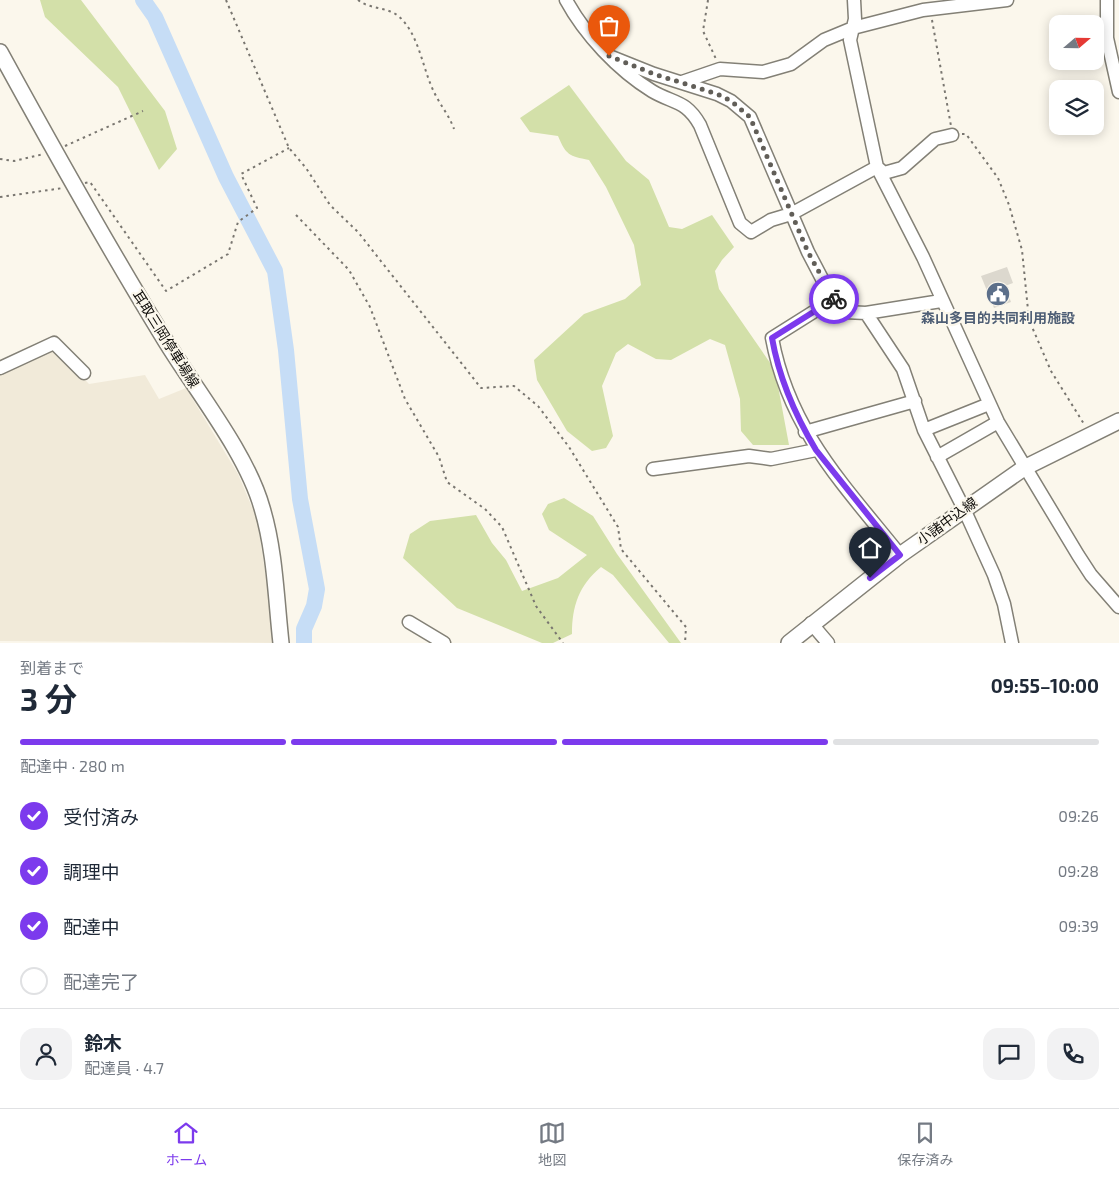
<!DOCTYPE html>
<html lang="ja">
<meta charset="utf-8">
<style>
body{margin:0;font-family:"Exo 2","Noto Sans JP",sans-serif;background:#f2f2f3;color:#1f2937;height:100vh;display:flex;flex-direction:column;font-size:19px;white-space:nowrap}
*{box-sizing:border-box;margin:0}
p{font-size:16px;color:#747a83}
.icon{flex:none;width:28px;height:28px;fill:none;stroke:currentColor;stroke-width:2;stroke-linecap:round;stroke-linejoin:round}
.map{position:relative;height:643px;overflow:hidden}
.panel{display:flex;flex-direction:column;background:#fff;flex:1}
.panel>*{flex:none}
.needle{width:32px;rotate:70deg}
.buttons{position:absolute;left:1049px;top:15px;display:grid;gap:10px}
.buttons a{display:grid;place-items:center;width:55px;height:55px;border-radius:10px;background:#fff;box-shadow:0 2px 12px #0003;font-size:25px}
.pin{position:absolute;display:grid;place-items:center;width:42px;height:42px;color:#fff;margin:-51px -21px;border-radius:50% 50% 50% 0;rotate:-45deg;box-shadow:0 0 5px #0007}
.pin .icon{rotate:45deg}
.courier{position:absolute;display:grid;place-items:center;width:50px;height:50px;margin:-25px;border:4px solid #7c3aed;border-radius:50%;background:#fff;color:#222;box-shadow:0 1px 6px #0007}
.head em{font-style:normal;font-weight:700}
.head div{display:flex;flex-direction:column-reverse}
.head{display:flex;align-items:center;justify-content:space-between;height:85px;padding:0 20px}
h1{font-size:32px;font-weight:700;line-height:38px}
.bar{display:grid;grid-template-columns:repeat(4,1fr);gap:8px 5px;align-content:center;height:60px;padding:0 20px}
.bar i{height:6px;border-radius:4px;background:#e0e1e3}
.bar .current{background:#7c3aed}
.bar p{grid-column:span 4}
.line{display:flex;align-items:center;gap:12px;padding:0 20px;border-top:1px solid #e0e1e3}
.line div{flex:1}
.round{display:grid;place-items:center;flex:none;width:52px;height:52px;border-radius:15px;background:#f2f2f3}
ol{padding:0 20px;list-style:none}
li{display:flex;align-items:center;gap:15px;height:55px}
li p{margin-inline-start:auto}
li .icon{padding:5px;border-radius:50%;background:#7c3aed;color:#fff;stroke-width:4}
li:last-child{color:#747a83}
li i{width:28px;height:28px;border:2px solid #e0e1e3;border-radius:50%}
.menu{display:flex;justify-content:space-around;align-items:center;height:70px;border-top:1px solid #e0e1e3;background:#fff;font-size:14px;color:#747a83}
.menu a{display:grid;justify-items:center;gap:2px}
.menu .current{color:#7c3aed}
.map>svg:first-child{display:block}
.built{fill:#f1ead9}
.green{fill:#d3e0a9}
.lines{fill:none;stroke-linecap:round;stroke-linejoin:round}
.river{stroke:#c6ddf6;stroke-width:16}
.building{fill:#dcd8ce}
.minor-casing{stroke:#838076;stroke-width:15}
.major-casing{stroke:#838076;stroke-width:18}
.path{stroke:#797670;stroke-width:2;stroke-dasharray:2.5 4;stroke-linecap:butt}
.minor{stroke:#fff;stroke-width:12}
.major{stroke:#fff;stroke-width:15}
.done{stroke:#615e58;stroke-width:5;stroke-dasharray:0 9}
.route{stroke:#7c3aed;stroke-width:6}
.labels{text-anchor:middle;stroke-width:4.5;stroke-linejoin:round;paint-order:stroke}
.service-label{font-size:14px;font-weight:bold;fill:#4e5e75;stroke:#fbf7ec}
.street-label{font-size:14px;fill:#0e0c09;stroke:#fbf7ec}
</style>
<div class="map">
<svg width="1119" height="643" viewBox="0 0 1119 643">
<rect width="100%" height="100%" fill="#fbf7ec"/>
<path class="built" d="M53 346 89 384 145 375 159 399 186 388 238 474 257 519 276 643 0 641V373Z"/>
<path class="green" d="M40 0H81L165 111 177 149 159 170 118 87 45 17Z
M569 85 626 161 649 180 669 227 682 229 712 215 734 247 722 260 715 271 719 289 775 370 789 445H753L741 431 740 399 725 345 710 339 671 360 656 359 628 344 616 353 602 386 613 436 606 448 592 451 567 431 537 380 534 360 584 314 625 299 641 285 634 245 606 187 589 160C569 156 566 155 558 136L530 132 520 118Z
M564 498 593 516 617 554 681 643H669L613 575 601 567C579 585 572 606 572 634L553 643H542L457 608 403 558 410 534 430 521 476 515 492 543 506 560 522 591 558 578 587 555 549 530 542 514 548 504Z"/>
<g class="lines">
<path class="river" d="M143 0 155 17 226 177 275 271 286 350 300 499 317 589 314 606 304 629V643"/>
</g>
<path class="building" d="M1007 267 1013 283 1005 286 1011 302 994 308 981 276Z"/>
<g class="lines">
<g class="minor-casing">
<path id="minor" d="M566 0C585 35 618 70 652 91 674 104 686 100 700 125L740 223 751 232 771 220 791 214 877 167
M854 0 855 19 850 40 877 167 923 257 998 422 1078 555 1091 575 1119 607
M1107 0V38L1119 92
M609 56 654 74 717 94 731 101 750 117 808 252 830 294 845 312 866 313 941 301
M682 82 720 69 763 72 791 64 824 40 853 28 923 10 1007 0
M877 167 884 173 902 168 935 139 952 135
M834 299 772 338C789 430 844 485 900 555
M866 313 903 369 924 430 964 509 994 575 1004 604 1012 643
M0 368 54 343 84 373
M924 430 989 404
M805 432 915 401
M937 457 998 422
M653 469 749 456 771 459 816 450
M409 622 444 643
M811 623 828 643"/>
</g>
<g class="major-casing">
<path id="major" d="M0 52C52 147 105 242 162 335 193 387 246 451 262 508 275 551 276 598 281 643
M789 643 900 555 1024 468 1119 421"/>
</g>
<path class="path" d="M226 0 289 148 306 168 330 205 358 232 481 388 514 386 538 406 569 447 618 527 621 549 686 627 685 643
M358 0C369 9 386 7 397 15 419 32 422 68 434 92 440 105 449 115 454 129
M708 0 703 31 716 59
M932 20 951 126
M962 134H966L998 178 1009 205 1022 250 1029 320 1051 371 1084 424
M65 146 143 111
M0 159 14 161 44 154
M85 183 90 182 166 291 228 254 238 222 257 208 241 174 289 148
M0 197 63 188
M296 215 349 270 370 307 405 399 439 457 447 482 485 509 502 527 536 606 563 643"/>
<use href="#minor" class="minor"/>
<use href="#major" class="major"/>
</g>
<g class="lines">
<path class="done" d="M609 56 654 74 717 94 731 101 750 117 808 252 834 299"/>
<path class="route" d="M834 299 772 338C779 378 795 415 816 450L900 555 870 578"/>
</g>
<defs>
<g id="civic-disc" transform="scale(1.25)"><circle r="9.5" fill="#5c6f8a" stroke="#fbf7ec"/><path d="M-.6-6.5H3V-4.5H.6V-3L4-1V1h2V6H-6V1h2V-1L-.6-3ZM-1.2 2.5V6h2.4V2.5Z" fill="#fff"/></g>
</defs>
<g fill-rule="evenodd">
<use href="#civic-disc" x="998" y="294"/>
</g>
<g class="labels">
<g class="service-label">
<text x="998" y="323">森山多目的共同利用施設</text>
</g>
<g class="street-label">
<text transform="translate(166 339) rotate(58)" y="5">耳取三岡停車場線</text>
<text transform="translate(947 521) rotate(-36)" y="5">小諸中込線</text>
</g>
</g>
</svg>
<div class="buttons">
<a><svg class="needle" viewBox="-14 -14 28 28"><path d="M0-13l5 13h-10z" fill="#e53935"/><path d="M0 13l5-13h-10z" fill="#747a83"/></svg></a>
<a><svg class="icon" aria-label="layers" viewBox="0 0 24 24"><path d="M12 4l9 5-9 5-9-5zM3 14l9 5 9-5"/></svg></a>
</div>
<div class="pin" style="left:609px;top:56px;background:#ea580c"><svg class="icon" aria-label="bag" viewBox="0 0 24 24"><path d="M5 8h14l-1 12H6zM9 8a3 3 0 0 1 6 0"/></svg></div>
<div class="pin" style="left:870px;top:578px;background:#1f2937"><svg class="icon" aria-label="home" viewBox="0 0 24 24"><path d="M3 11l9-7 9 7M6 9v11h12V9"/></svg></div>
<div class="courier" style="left:834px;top:299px"><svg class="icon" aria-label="bike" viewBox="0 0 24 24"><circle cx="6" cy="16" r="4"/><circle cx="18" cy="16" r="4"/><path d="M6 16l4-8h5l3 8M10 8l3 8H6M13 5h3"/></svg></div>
</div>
<section class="panel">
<div class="head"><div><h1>3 分</h1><p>到着まで</p></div><em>09:55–10:00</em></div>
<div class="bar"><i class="current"></i><i class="current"></i><i class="current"></i><i></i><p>配達中 · 280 m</p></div>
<ol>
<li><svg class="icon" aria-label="check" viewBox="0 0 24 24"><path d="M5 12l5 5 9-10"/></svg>受付済み<p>09:26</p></li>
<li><svg class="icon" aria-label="check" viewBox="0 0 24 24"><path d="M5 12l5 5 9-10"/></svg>調理中<p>09:28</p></li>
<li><svg class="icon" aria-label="check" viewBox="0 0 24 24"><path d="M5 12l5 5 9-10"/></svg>配達中<p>09:39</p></li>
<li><i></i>配達完了</li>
</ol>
<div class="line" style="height:90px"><a class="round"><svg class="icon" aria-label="person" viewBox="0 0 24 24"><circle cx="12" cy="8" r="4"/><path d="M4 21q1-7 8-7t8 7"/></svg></a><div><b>鈴木</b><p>配達員 · 4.7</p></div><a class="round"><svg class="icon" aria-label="chat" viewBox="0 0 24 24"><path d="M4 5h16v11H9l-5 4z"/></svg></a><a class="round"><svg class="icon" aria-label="phone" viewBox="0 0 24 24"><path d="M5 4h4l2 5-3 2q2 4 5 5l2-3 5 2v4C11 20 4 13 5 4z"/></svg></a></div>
</section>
<nav class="menu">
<a class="current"><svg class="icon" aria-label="home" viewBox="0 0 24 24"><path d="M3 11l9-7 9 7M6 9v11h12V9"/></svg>ホーム</a>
<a><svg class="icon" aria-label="map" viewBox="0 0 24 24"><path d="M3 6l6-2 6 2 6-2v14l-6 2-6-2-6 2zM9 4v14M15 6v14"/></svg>地図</a>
<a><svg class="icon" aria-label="saved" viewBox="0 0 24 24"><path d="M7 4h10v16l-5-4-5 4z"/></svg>保存済み</a>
</nav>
